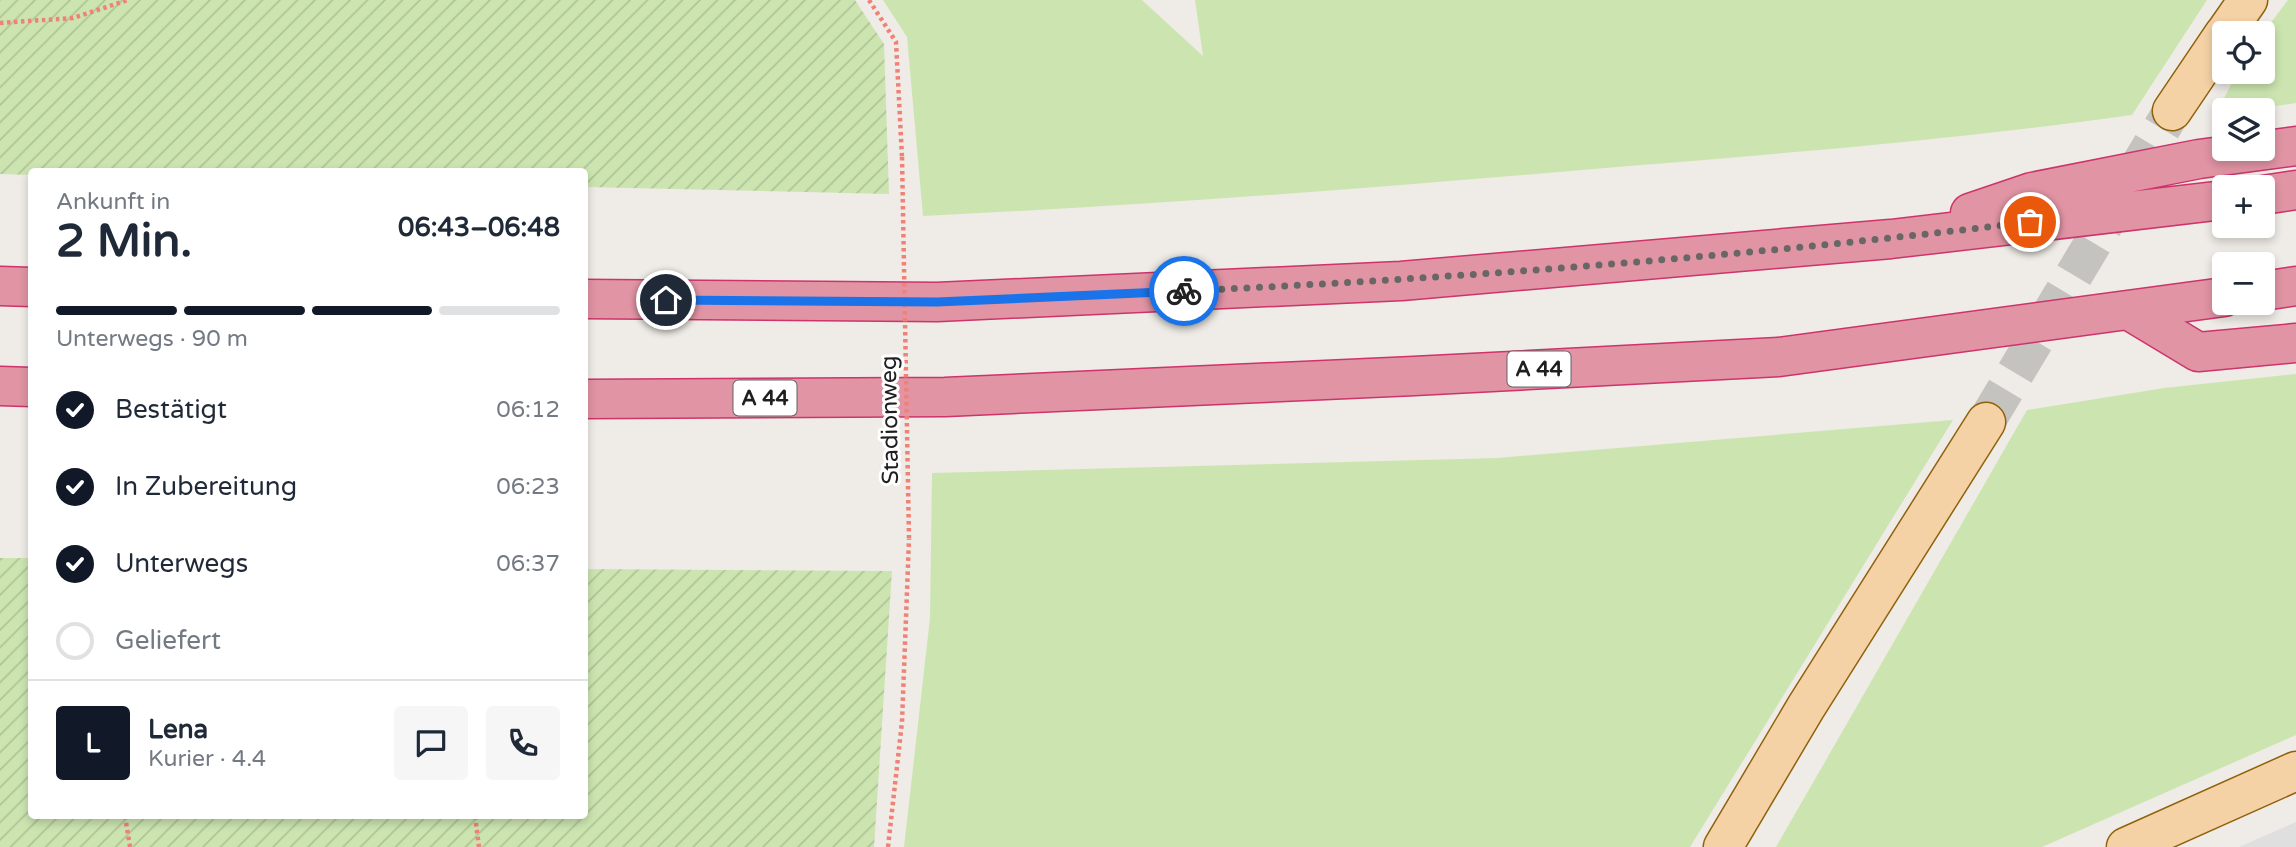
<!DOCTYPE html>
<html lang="de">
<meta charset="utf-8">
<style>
body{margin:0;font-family:"Varela Round",sans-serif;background:#f6f6f7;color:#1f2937;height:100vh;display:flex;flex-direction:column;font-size:26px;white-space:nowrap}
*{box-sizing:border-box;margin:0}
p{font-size:23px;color:#747a83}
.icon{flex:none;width:38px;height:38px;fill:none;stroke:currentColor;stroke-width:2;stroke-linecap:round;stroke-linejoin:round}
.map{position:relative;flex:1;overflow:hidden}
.drawer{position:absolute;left:28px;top:168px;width:560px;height:651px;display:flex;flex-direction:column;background:#fff;border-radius:7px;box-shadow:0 4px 10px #0003}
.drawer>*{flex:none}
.tools{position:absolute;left:2212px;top:21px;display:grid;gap:14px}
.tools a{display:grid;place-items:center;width:63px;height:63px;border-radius:7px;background:#fff;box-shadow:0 4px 10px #0003;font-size:35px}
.pin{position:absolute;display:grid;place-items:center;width:60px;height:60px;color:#fff;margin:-30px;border:4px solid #fff;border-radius:50%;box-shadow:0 2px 7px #0007}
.courier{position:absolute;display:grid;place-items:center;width:70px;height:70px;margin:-35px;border:5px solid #1a73e8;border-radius:50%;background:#fff;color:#222;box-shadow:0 2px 9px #0007}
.overview em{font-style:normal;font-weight:800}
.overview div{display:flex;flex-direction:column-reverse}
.overview{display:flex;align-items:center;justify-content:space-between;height:119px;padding:0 28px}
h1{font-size:46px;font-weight:800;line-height:52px}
.bar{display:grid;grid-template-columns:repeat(4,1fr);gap:10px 7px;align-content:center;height:84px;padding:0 28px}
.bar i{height:9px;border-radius:5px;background:#e0e1e3}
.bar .on{background:#111827}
.bar p{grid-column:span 4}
.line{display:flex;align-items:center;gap:18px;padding:0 28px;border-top:2px solid #e0e1e3}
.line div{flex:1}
.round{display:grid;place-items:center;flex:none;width:74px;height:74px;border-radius:7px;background:#f6f6f7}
ol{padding:0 28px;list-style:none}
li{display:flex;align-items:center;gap:21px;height:77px}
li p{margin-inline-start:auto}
li .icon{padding:7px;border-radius:50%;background:#111827;color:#fff;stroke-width:4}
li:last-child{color:#747a83}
li i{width:38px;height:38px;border:4px solid #e0e1e3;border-radius:50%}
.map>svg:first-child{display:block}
.grass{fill:#cce5b0}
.garden{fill:url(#garden-furrows)}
.parking{fill:#dfdfdf}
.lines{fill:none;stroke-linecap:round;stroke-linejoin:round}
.major-tunnel{stroke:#c5c3bf;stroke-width:38;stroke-dasharray:38 19;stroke-linecap:butt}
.major-casing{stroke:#90610b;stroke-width:41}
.highway-casing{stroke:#ce336c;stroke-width:41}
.path{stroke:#f08177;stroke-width:4.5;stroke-dasharray:3.5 3.5;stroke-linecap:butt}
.major{stroke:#f5d1a6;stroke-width:38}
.highway{stroke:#e194a4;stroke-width:38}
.path-bridge{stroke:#f08177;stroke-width:4.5;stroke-dasharray:3.5 3.5;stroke-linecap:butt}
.done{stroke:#686765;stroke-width:7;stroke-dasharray:0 12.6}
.route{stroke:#1a73e8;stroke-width:9}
.labels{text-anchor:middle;stroke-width:6;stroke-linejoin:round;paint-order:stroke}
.shield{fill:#fff;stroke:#626262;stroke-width:2}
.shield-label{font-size:21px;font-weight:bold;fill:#1f1f1f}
.street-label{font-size:23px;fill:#1f1f1f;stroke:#fff}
</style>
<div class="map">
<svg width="2296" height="847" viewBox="0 0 2296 847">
<defs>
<pattern id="garden-furrows" width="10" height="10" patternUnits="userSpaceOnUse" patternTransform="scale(1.75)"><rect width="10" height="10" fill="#cce5b0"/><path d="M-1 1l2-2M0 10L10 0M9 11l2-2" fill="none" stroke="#afc497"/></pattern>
</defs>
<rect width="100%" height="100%" fill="#efece7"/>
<path class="grass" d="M883 0H1142L1203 56 1195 0H2207L2132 115C1961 139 1789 153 1617 167 1386 187 1155 205 923 216L907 37Z
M2288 0H2296V103L2248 110H2224V114L2216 115 2237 72H2263V33Z
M2296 374V735L2042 847H1776L2027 410 2164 388Z
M1953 420 1690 847H904L930 618 932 473 1497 458Z"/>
<path class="garden" d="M0 0H855L884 44 889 194 585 187 584 172H32L31 175 0 174Z
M0 558H31L32 816H584L585 569 892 571 874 847H0Z"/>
<path class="parking" d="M2296 822V847H2239Z"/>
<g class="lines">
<path class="major-tunnel" d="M1986 422 2172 111"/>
<g class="major-casing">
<path id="major" d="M2225 33 2248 0
M2172 111 2224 34
M1723 847 1806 707 1986 422
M2126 847 2296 771"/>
</g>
<g class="highway-casing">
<path id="highway" d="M2263 195 2296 190
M1970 213 2032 192 2199 159 2296 146
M0 286 32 287
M2263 291 2296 286
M584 299 937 302 1401 281 1891 239 2224 200
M2130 311 2198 352 2296 343
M0 386 32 387
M584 399 945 397 1414 376 1779 357 2224 297"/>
</g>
<path class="path" d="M869 0 896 42 902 157
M0 23 73 18 128 0
M125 816 130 847
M475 816 479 847
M888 847 902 722 909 539"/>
<use href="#major" class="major"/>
<use href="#highway" class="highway"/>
<path class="path-bridge" d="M902 157 909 539"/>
</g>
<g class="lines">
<path class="done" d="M1184 291C1466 278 1749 256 2030 222"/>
<path class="route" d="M666 300 937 302 1184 291"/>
</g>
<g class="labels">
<g class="shield">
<rect x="1507.5" y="351.5" width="63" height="35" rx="5"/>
<rect x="733.5" y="380.5" width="63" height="35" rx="5"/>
</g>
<g class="shield-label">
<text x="1539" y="376">A 44</text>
<text x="765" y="405">A 44</text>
</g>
<g class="street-label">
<text transform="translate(889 420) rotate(-91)" y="8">Stadionweg</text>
</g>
</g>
</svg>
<div class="tools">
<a><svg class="icon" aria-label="locate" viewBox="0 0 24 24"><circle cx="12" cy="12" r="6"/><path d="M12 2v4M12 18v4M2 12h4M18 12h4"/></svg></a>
<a><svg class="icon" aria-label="layers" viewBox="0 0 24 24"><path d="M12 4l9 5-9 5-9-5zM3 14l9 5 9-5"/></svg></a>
<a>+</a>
<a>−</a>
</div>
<div class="pin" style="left:2030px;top:222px;background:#ea580c"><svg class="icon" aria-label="bag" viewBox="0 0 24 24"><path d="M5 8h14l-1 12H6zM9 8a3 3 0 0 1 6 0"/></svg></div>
<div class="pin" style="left:666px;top:300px;background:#1f2937"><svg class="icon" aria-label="home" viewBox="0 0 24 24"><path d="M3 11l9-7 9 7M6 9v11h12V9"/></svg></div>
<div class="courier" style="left:1184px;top:291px"><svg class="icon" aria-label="bike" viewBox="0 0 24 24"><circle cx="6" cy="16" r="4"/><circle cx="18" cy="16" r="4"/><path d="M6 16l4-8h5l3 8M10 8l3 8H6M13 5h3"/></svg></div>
<section class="drawer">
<div class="overview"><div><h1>2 Min.</h1><p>Ankunft in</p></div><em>06:43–06:48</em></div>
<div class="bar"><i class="on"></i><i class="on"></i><i class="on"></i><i></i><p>Unterwegs · 90 m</p></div>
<ol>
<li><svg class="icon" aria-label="check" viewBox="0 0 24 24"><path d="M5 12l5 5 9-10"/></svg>Bestätigt<p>06:12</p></li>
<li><svg class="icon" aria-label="check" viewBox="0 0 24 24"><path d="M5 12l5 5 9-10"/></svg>In Zubereitung<p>06:23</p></li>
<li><svg class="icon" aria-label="check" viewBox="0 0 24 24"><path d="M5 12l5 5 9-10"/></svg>Unterwegs<p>06:37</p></li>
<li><i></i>Geliefert</li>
</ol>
<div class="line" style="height:126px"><b class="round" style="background:#111827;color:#fff">L</b><div><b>Lena</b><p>Kurier · 4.4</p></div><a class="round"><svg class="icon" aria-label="chat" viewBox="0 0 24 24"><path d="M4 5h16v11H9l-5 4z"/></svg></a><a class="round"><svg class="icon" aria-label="phone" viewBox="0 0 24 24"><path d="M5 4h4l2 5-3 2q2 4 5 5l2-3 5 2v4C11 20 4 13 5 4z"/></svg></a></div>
</section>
</div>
